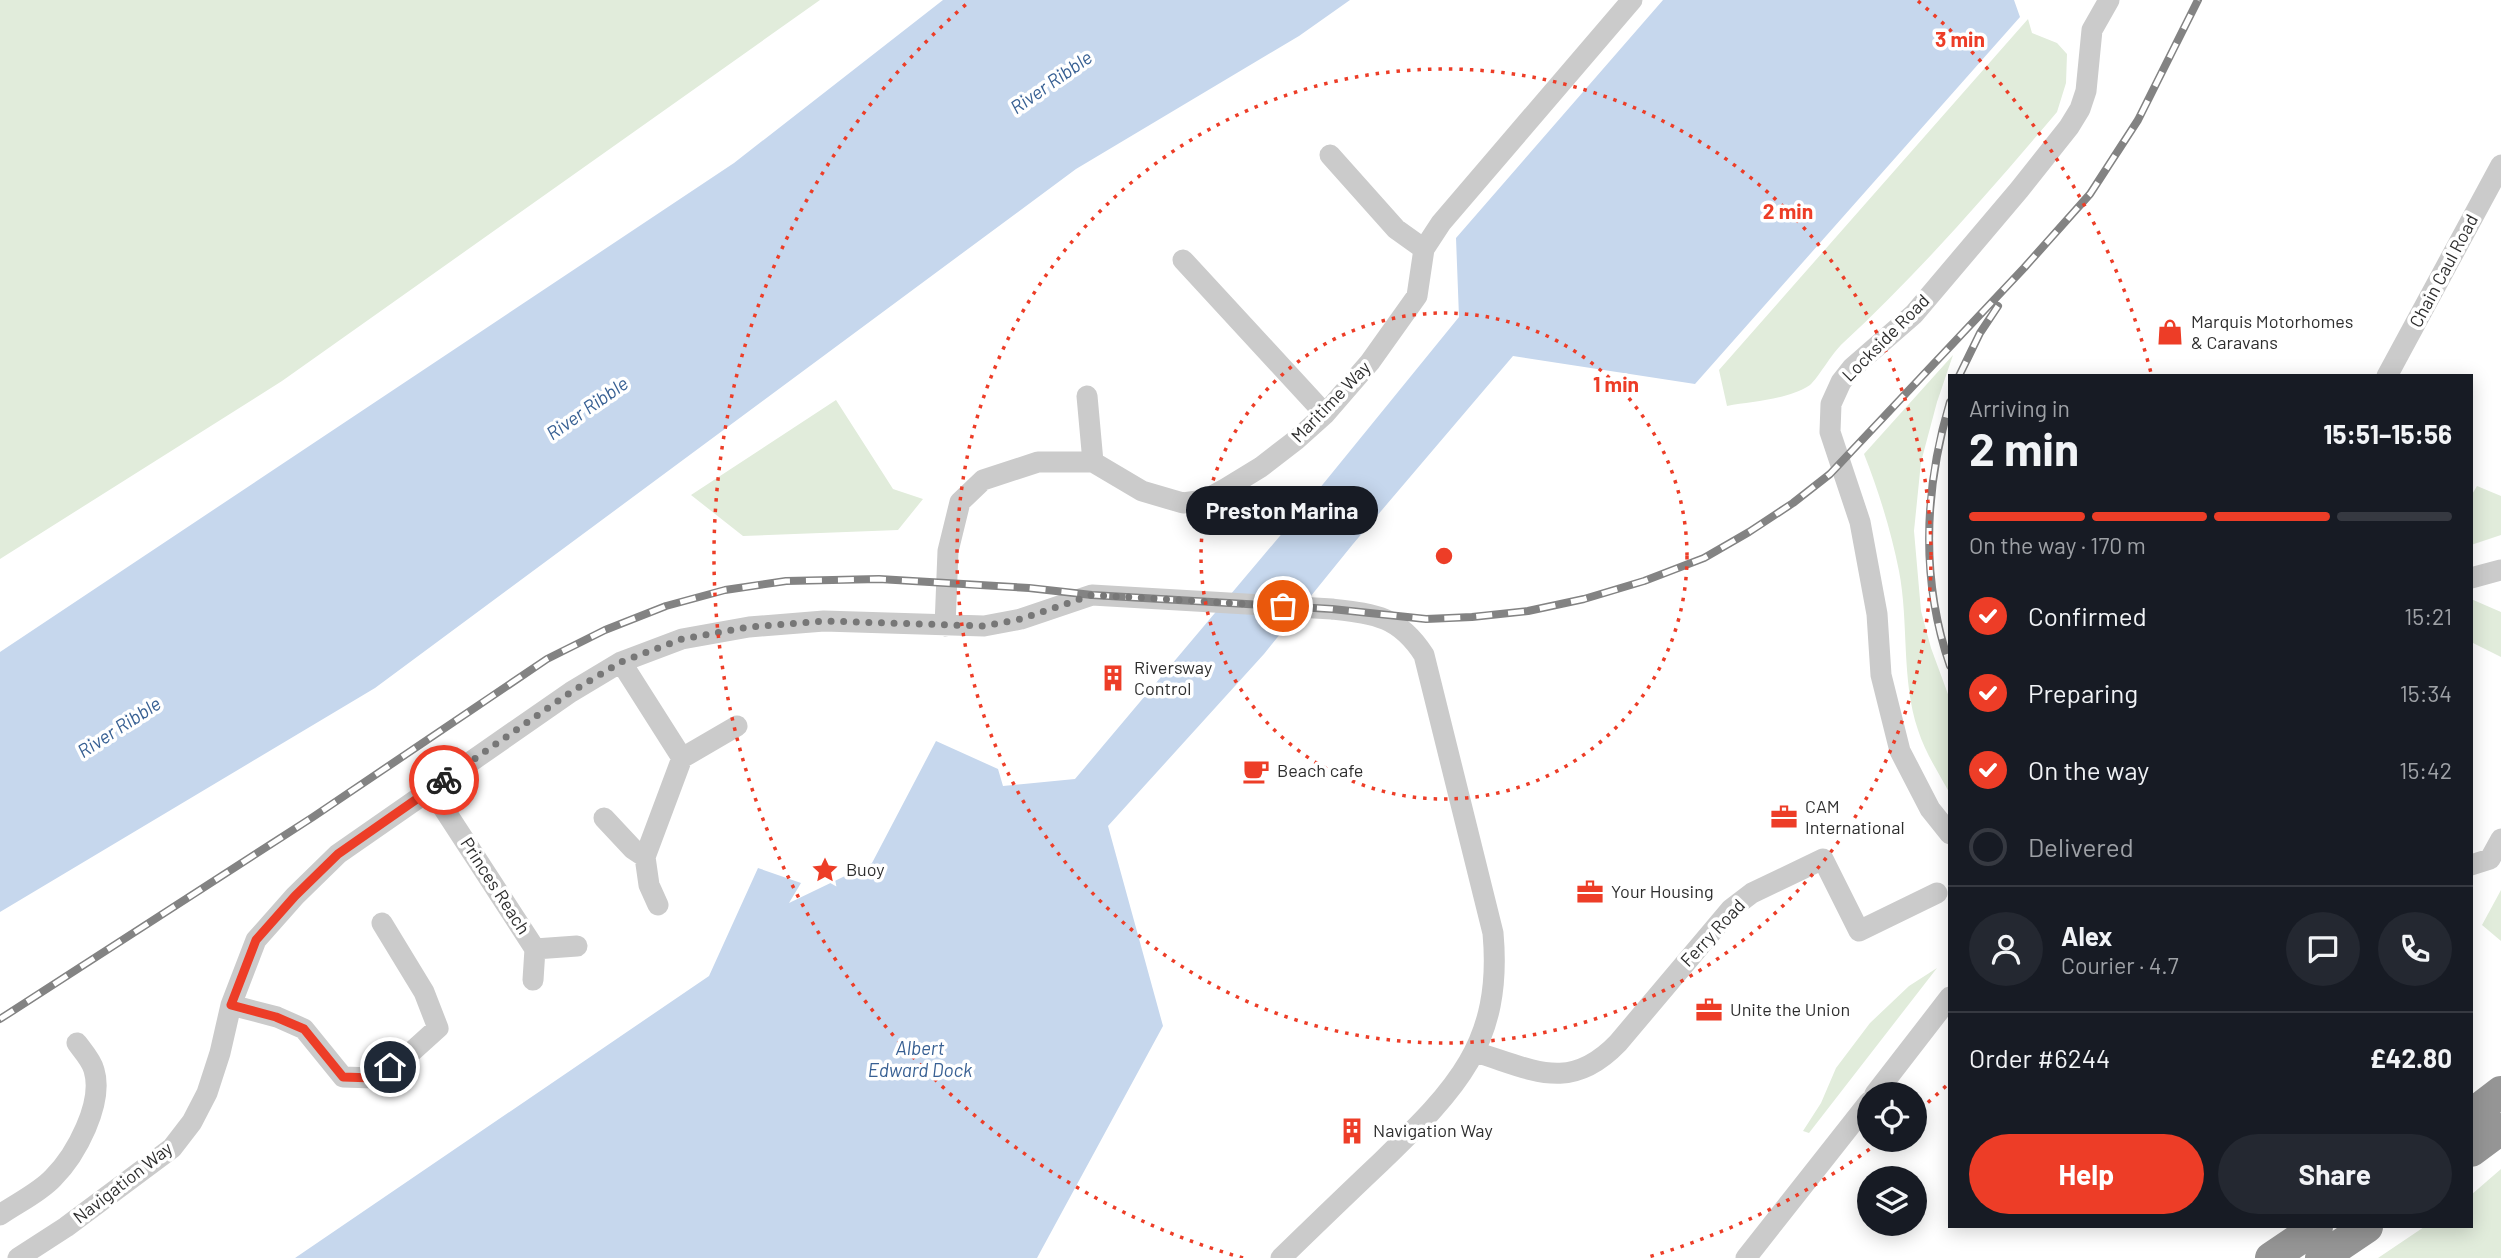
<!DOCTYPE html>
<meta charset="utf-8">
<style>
body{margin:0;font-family:Barlow,sans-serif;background:#242831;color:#f1f3f6;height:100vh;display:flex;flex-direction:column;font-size:26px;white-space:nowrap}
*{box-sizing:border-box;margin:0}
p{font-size:23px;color:#9ea1a6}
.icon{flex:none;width:38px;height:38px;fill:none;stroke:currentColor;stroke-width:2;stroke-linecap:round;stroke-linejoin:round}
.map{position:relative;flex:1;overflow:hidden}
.details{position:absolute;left:1948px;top:374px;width:525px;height:854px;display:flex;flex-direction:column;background:#171b24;border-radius:0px;box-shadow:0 4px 18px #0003}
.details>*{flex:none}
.fabs{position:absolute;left:1857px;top:1082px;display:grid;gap:14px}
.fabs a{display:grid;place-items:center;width:70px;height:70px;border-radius:50%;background:#171b24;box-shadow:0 4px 18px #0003;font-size:35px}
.pin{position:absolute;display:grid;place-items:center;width:60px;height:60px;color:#fff;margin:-30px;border:4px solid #fff;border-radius:50%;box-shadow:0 2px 7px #0007}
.courier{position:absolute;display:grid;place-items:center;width:70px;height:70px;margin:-35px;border:5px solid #ed3d27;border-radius:50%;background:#fff;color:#222;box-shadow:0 2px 9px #0007}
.bubble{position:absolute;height:49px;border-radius:24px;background:#171b24;box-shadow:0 4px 18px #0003;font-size:23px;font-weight:700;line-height:49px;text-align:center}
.head em{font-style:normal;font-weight:700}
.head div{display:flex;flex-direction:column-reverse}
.head{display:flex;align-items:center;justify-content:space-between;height:119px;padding:0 21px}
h1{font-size:46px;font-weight:700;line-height:52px}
.bar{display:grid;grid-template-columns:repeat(4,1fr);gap:10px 7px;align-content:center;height:84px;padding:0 21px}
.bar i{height:9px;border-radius:5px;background:#363941}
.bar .active{background:#ed3d27}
.bar p{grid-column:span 4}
.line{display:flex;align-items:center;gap:18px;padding:0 21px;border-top:2px solid #363941}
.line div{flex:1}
.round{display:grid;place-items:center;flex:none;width:74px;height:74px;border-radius:37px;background:#242831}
ol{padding:0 21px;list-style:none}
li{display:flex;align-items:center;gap:21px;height:77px}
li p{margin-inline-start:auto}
li .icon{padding:7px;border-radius:50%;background:#ed3d27;color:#fff;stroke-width:4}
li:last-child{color:#9ea1a6}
li i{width:38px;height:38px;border:4px solid #363941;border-radius:50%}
.primary-button{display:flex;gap:14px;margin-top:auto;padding:14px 21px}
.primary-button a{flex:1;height:80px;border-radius:42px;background:#ed3d27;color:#fff;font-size:28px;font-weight:700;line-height:80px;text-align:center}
.primary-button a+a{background:#242831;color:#f1f3f6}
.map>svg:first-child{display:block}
.green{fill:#e1ecdb}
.water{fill:#c6d7ed}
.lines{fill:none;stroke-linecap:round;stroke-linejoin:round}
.minor{stroke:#cbcbcb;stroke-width:21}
.highway{stroke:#959595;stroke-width:32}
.rail-casing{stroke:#838383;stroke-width:8}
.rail{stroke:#fff;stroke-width:5;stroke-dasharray:16;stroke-linecap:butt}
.done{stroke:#777;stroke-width:7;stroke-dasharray:0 12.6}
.route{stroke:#ed3d27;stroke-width:9}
.ring{fill:none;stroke:#ed3d27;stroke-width:3.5;stroke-dasharray:3.5 7}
.labels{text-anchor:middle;stroke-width:7;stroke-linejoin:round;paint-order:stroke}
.street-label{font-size:18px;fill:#2e2e2e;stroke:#fff}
.poi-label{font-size:18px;fill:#2e2e2e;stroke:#fff;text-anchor:start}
.water-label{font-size:19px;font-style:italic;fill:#386093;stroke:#fff}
.centre{fill:#ed3d27;stroke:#fff;stroke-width:3.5}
.ring-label{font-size:21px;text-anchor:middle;font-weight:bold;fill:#ed3d27;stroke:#fff;stroke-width:7;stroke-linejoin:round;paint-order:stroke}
</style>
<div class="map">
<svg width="2501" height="1258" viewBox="0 0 2501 1258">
<rect width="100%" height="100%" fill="#fff"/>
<path class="green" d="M0 0H820L282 381 0 559Z
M2028 19 2032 33 2057 43 2067 54 2066 83 2057 112C1989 192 1920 272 1843 343 1832 353 1818 378 1810 385 1787 400 1753 401 1727 406L1719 370Z
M1953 355 1937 402 1921 462 1914 531 1921 611 1931 648 1949 697V792C1938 772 1925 752 1918 730 1901 679 1909 623 1899 571 1891 531 1879 492 1864 454Z
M836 400 893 489 923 499 898 530 743 536 691 495Z
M2477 486 2501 496V535L2471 545V496Z
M2471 599 2501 612V657L2471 642Z
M2501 890V941L2482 925Z
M1937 968 1809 1133 1803 1131 1821 1103 1836 1068 1870 1023 1909 986Z
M2501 1169V1258H2378L2424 1227H2471V1195Z"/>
<path class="water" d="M943 0H1350L1299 36 1076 169 375 688 0 912V652L734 163Z
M1663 0H2014L2020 17 1695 384 1513 356 1353 544 1264 654 1108 826 1163 1026 1037 1258H295L709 976 758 868 801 883 789 903 872 863 936 741 998 769 1003 786 1075 779 1306 505 1459 317 1456 238Z"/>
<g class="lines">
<path class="minor" d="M1330 155 1396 229 1424 249
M1183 260 1325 414
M2387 376 2501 165
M1087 396 1093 462
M2471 578 2501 570
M945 626 948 551 960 502 983 480 1038 462H1093L1142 491 1183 503 1205 500 1225 489 1261 467 1296 440 1325 414 1370 362 1417 296 1424 249 1441 223 1632 0
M621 662 682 758 645 857
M682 758 737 726
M431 789 535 949 533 980
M604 818 633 849 645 857 649 885 658 905
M1950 834 1930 809 1900 751 1881 675 1877 614 1860 522 1830 432 1831 404 1841 382 1852 368 1914 314 2019 190 2069 127 2080 109 2086 91 2092 30 2109 0
M2471 865 2490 859 2501 839
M535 949 577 946
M231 1005 277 1017 304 1029 343 1077 374 1078 407 1056 438 1028 424 992 382 923
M1475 1052C1532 1069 1569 1094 1618 1043L1731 909 1752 893 1823 859 1859 931 1937 893
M1875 1094 1950 997
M0 1215C17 1203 39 1193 53 1178 76 1155 104 1103 94 1070 92 1061 83 1051 77 1043
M18 1258 66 1227 172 1148 192 1122 207 1093 220 1053 231 1005 256 940 295 896 338 854 571 692 621 662 682 639 749 627 824 621 984 626 1021 619 1092 595 1332 609C1375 614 1399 616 1424 655L1493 933C1503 1044 1455 1090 1381 1162 1347 1194 1314 1226 1281 1258
M1746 1258 1869 1102"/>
<path class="highway" d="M2471 1115 2501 1092
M2471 1151 2501 1129
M2271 1258 2317 1227
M2321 1258 2367 1227"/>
<g class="rail-casing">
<path id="rail" d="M1959 376 1980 333 1998 306
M1950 402C1924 490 1920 578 1950 666
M0 1019 313 817 547 659 605 630 666 606 725 590 786 581 879 579 1029 588 1092 595 1332 609 1426 619 1472 617 1528 611 1584 599 1644 581 1704 558 1749 532 1793 503 1830 474 2024 268 2090 194 2138 120 2198 0"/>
</g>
<use href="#rail" class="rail"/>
</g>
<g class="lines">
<path class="done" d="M444 780 571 692 621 662 682 639 748 627 824 621 984 626 1021 619 1092 595 1283 606"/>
<path class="route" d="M390 1067 374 1078 343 1077 304 1029 276 1017 231 1005 256 940 295 896 338 854 444 780"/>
</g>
<g class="ring">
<circle cx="1444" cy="556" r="243"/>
<circle cx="1444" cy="556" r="487"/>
<path d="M1946 1086A730 730 0 0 1 1918 1111M1878 1143A730 730 0 0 1 1645 1258M1243 1258A730 730 0 0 1 970 1M1918 1A730 730 0 0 1 2151 373"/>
</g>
<defs>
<g id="shop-bare" transform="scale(2.1)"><path d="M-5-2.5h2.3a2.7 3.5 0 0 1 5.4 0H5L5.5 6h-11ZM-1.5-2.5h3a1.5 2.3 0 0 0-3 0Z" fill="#ed3d27" stroke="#fff" stroke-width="2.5" paint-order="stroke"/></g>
<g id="building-bare" transform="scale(2.1)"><path d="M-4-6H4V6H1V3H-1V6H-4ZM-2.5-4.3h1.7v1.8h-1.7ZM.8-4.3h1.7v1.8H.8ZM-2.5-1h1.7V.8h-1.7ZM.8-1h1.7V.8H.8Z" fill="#ed3d27" stroke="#fff" stroke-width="2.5" paint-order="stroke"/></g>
<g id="cafe-bare" transform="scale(2.1)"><path d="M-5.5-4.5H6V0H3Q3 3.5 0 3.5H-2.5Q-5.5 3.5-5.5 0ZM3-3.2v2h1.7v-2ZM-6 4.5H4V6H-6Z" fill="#ed3d27" stroke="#fff" stroke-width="2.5" paint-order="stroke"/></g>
<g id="office-bare" transform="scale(2.1)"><path d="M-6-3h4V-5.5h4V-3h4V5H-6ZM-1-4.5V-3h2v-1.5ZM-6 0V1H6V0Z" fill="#ed3d27" stroke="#fff" stroke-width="2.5" paint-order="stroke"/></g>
<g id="sight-bare" transform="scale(2.1)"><path d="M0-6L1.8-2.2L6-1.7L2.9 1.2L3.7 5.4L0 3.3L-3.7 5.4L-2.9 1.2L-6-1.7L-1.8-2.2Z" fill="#ed3d27" stroke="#fff" stroke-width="2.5" paint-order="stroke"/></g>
</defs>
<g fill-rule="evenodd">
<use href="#shop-bare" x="2170" y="332"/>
<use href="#building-bare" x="1113" y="678"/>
<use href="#cafe-bare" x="1256" y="771"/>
<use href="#office-bare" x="1784" y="817"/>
<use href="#sight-bare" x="825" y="870"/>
<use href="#office-bare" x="1590" y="892"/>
<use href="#office-bare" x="1709" y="1010"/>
<use href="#building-bare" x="1352" y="1131"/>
</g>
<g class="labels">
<g class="street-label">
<text transform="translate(2444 271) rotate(-62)" y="6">Chain Caul Road</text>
<text transform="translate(1886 338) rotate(-45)" y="6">Lockside Road</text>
<text transform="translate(1331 402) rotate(-46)" y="6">Maritime Way</text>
<text transform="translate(495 886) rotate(57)" y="6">Princes Reach</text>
<text transform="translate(1713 933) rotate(-47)" y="6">Ferry Road</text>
<text transform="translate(123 1183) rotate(-38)" y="6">Navigation Way</text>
</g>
<g class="poi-label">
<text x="2191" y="328">Marquis Motorhomes<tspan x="2191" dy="21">&amp; Caravans</tspan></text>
<text x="1134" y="674">Riversway<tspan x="1134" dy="21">Control</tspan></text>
<text x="1277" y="777">Beach cafe</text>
<text x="1805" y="813">CAM<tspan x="1805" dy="21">International</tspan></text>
<text x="846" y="876">Buoy</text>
<text x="1611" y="898">Your Housing</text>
<text x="1730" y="1016">Unite the Union</text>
<text x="1373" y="1137">Navigation Way</text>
</g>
<g class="water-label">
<text transform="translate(1051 82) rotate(-35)" y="7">River Ribble</text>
<text transform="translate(587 408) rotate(-35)" y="7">River Ribble</text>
<text transform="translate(119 727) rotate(-33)" y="7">River Ribble</text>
<text x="920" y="1055">Albert<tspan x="920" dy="22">Edward Dock</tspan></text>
</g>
</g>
<circle cx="1444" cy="556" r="10" class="centre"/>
<g class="ring-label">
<text x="1960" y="47">3 min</text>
<text x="1788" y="219">2 min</text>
<text x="1616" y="392">1 min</text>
</g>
</svg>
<div class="fabs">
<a><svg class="icon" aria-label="locate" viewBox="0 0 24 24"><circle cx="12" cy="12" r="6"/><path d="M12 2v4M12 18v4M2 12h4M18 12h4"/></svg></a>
<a><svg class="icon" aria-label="layers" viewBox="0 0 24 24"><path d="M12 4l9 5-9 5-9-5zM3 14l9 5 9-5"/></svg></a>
</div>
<div class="pin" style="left:1283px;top:606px;background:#ea580c"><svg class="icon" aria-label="bag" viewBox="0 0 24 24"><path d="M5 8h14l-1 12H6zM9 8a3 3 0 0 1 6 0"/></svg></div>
<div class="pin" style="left:390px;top:1067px;background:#1f2937"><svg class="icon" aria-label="home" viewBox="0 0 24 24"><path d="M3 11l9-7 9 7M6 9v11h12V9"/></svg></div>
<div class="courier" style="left:444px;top:780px"><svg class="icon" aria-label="bike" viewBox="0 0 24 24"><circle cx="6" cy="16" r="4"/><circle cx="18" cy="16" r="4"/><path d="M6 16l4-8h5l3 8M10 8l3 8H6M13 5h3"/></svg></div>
<div class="bubble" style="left:1186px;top:486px;width:192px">Preston Marina</div>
<section class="details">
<div class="head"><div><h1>2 min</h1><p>Arriving in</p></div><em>15:51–15:56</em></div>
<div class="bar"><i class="active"></i><i class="active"></i><i class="active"></i><i></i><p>On the way · 170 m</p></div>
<ol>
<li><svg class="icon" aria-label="check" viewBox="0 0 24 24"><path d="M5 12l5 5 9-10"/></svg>Confirmed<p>15:21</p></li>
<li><svg class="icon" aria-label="check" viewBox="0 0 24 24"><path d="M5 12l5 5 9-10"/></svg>Preparing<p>15:34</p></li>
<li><svg class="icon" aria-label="check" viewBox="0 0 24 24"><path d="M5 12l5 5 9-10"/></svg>On the way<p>15:42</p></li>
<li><i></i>Delivered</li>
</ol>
<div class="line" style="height:126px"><a class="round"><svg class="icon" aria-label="person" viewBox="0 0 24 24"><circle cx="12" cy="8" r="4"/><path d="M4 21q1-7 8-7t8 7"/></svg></a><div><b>Alex</b><p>Courier · 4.7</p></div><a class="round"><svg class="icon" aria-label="chat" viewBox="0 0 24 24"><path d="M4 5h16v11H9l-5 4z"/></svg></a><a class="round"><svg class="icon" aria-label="phone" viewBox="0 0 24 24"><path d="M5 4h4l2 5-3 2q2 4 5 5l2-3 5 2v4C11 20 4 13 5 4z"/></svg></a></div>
<div class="line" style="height:91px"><div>Order #6244</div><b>£42.80</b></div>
<div class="primary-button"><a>Help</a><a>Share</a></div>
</section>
</div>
